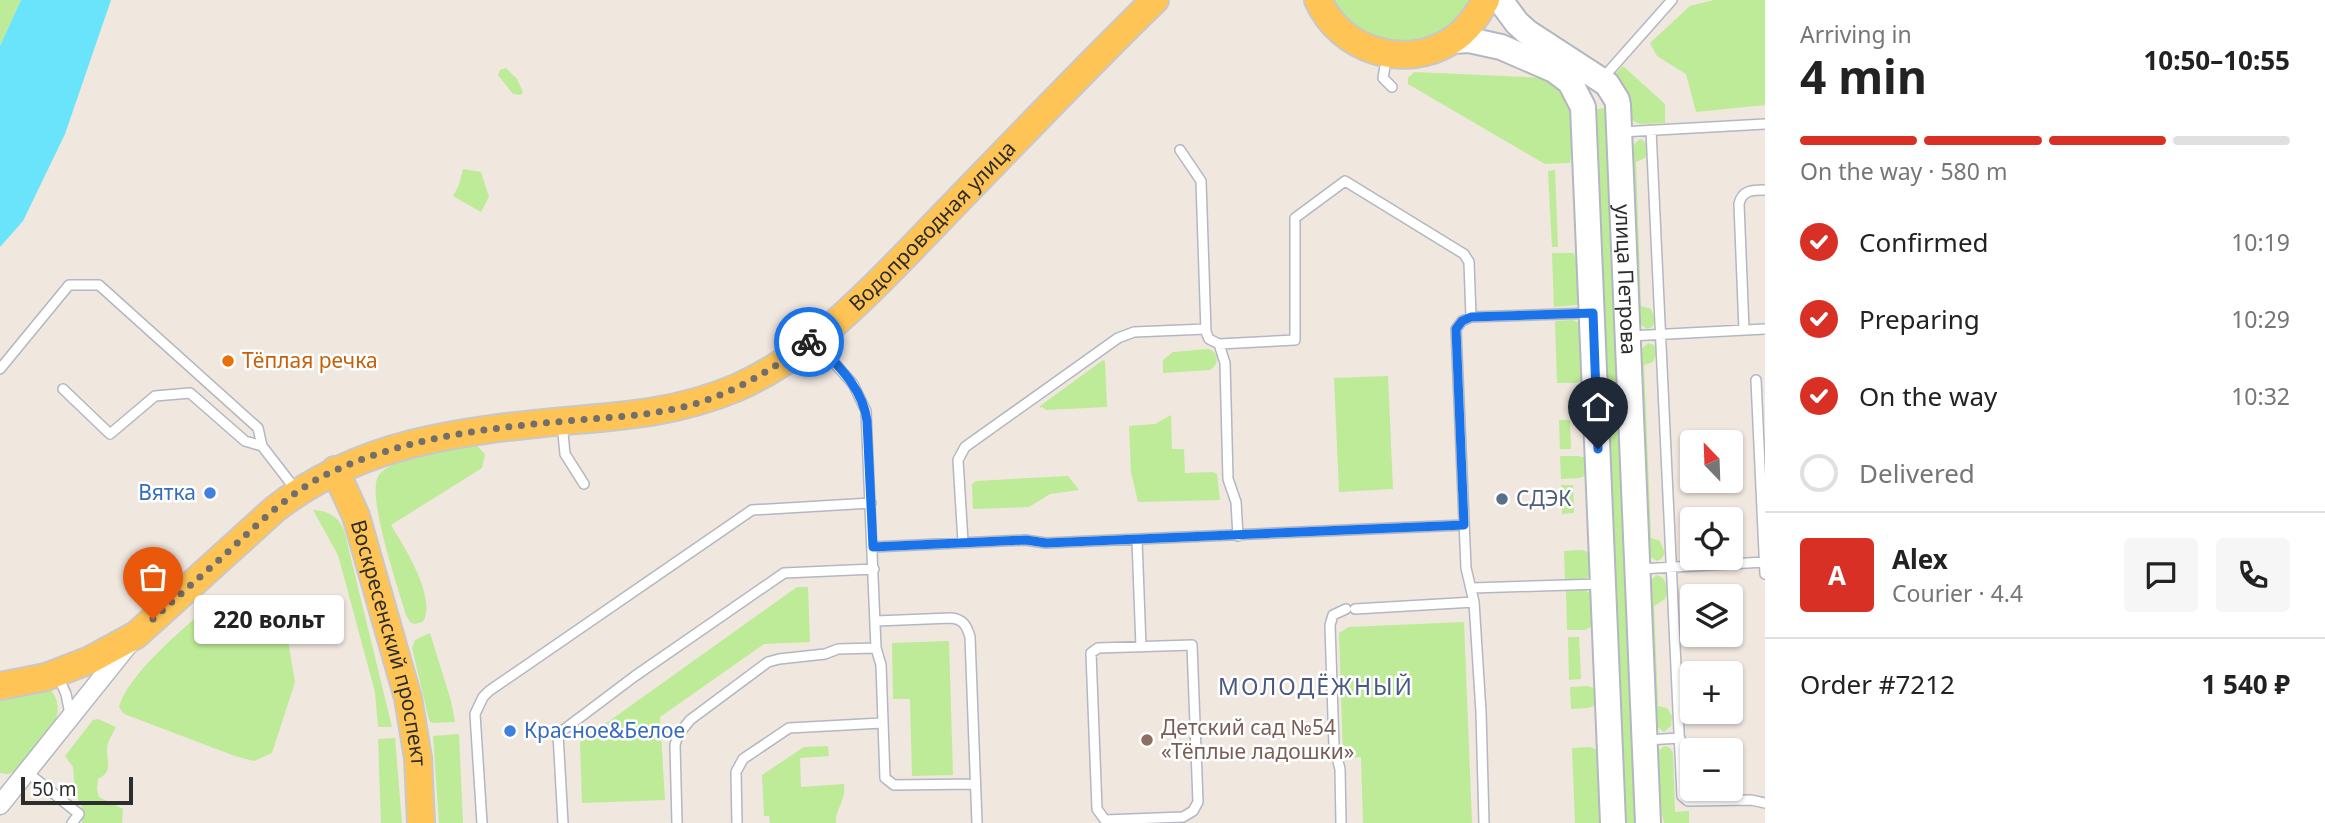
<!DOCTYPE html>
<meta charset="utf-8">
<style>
body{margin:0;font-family:"Noto Sans",sans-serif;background:#f6f6f6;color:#222;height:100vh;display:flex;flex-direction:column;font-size:26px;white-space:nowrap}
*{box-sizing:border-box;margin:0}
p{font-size:23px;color:#767676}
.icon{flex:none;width:38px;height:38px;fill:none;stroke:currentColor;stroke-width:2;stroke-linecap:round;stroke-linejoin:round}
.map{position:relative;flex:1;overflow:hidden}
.drawer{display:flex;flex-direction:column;background:#fff;width:560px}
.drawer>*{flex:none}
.needle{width:46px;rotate:337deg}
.fabs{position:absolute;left:1680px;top:430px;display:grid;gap:14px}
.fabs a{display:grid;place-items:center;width:63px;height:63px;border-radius:7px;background:#fff;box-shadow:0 2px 5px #0004;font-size:35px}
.scale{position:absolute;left:21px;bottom:18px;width:112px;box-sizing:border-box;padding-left:7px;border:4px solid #2d2d2d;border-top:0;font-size:19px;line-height:24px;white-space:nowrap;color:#2d2d2d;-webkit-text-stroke:5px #fff;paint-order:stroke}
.pin{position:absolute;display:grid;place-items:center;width:60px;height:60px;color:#fff;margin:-72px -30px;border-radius:50% 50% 50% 0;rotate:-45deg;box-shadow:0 0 7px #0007}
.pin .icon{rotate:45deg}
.courier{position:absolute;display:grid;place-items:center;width:70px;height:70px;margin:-35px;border:5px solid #1a73e8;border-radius:50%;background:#fff;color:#222;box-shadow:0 2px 9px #0007}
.bubble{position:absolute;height:49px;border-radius:7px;background:#fff;box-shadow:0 2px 5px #0004;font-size:23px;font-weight:700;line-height:49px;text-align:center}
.summary em{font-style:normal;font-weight:700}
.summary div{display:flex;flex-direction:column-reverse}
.summary{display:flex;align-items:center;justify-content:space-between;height:119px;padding:0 35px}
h1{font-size:46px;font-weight:700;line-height:52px}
.bar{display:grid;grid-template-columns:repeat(4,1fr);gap:10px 7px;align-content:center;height:84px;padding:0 35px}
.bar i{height:9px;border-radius:5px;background:#e0e0e0}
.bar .selected{background:#d93025}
.bar p{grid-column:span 4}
.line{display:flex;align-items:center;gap:18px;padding:0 35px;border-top:2px solid #e0e0e0}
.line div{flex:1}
.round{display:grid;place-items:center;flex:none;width:74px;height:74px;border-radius:7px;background:#f6f6f6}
ol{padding:0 35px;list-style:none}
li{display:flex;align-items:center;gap:21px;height:77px}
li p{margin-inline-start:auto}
li .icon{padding:7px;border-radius:50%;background:#d93025;color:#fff;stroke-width:4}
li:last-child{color:#767676}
li i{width:38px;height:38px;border:4px solid #e0e0e0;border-radius:50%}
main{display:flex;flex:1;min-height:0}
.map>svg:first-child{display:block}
.green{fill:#bdeb97}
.water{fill:#69e4fa}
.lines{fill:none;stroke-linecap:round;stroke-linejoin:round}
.service-casing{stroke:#b3b7c2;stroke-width:12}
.minor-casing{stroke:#b3b7c2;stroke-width:21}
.secondary-casing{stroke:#b3b7c2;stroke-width:28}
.primary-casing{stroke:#c8c8c8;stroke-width:30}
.service{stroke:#fff;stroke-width:9}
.minor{stroke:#fff;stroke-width:18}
.secondary{stroke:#fff;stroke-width:24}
.primary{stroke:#fec455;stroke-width:26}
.done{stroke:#716e6b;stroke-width:7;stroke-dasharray:0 12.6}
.route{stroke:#1a73e8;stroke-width:9}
.food-dot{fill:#e8710a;stroke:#fff;stroke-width:2.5}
.shop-dot{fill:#3f7fe0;stroke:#fff;stroke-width:2.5}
.service-dot{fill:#5c6f8a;stroke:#fff;stroke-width:2.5}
.education-dot{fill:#8d6e63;stroke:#fff;stroke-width:2.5}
.labels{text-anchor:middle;stroke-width:5;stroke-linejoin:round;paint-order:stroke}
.street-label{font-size:21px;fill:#2d2d2d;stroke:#fff}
.food-label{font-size:21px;fill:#c56008;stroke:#fff;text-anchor:start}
.shop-label{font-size:21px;fill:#366cbe;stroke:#fff;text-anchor:end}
.service-label{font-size:21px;fill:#4e5e75;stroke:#fff;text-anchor:start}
.education-label{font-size:21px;fill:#785e54;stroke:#fff;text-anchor:start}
.neighbourhood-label{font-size:23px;letter-spacing:2px;fill:#485983;stroke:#fff}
</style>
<main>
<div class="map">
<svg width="1765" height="823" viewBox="0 0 1765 823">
<rect width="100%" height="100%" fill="#f0e7df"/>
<path class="green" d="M0 0H21L0 46Z
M1330 0H1474C1469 6 1466 13 1461 18 1435 46 1386 52 1355 29 1346 22 1338 9 1330 0Z
M1714 0H1765V105L1696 112 1686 74 1657 56 1650 43 1690 6Z
M1623 66 1665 104V123L1639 124 1629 118 1614 75Z
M506 68 517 79 523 92 521 95 513 94 498 75 500 70Z
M1414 72 1549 78 1557 82 1577 117 1570 163 1545 164 1408 84V78Z
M1605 108 1608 110 1640 823H1622L1594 114 1598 109Z
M1640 139 1648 144 1649 151 1645 158 1636 162 1641 306 1651 309 1655 320 1652 327 1647 329 1638 322 1631 147Z
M463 169 481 172 489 197 481 212 453 196 459 185Z
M1555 170 1558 247H1552L1548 171Z
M1552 253H1574L1584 294 1577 305 1554 307Z
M1573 320 1581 324 1583 380 1575 383H1557L1555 321Z
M1648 343 1654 345 1657 352 1653 362 1644 365 1651 538 1660 541 1665 553 1661 559 1657 561 1647 555 1639 351Z
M1208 349 1213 351C1219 358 1218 365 1210 370L1163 373V360L1173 352Z
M1103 360 1105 361 1107 407 1046 410 1042 407 1040 408V406Z
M1388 376 1393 489 1339 492 1334 378Z
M1171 415 1172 449H1184L1185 473 1213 472 1217 474 1220 500 1138 502 1131 472 1129 426 1155 424Z
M1559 420H1570L1571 449H1560Z
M475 444 485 454 482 468 391 525C404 547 437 597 423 622L414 624 410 622 406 615C399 590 365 493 379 475 391 458 455 446 475 444Z
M1560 456H1578L1587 458V475L1579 478 1561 479Z
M1068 476 1079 490 1050 494 1029 507 973 509 972 484 976 481Z
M1561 485H1573L1574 513 1562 514Z
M313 510C328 511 338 516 344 530L392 727H378L375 692 338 555Z
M1582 550 1591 553V576L1583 579 1565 580 1564 551Z
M1657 575C1668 578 1668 590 1665 599L1654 606 1658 706 1667 708 1672 716 1671 726 1664 732 1654 725 1648 582Z
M797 587H808L810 642 764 644 660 717 665 800 582 803 580 742Z
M1584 590 1592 594 1593 626 1585 630H1567L1566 591Z
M217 599 243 606 261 622 288 641 295 682 272 753 254 761 235 756 124 714 119 707C129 672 189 624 217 599Z
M1464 622 1472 823H1363L1361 757 1343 758 1339 633 1349 627Z
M430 633 451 701 455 722 432 723 429 720 412 648 415 640Z
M1568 637H1579L1581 679 1569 680Z
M949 641 953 775 912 776 910 699H893L892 643Z
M48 686C57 696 60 707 56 720L19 770 8 774 0 773V696Z
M1588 686 1596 689 1597 705 1588 708 1571 709 1570 687Z
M98 719 116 727C113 733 107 742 107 749 107 762 113 772 98 779L97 789 99 797 123 809 122 823H82V807L75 793 73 767 65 756 93 720Z
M459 734 463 823H439L433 736Z
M395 738 402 823H381L378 739Z
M828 746 829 756 800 758 801 787 844 784C846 803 835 808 836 823H770L769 816H764L762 775 804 747Z
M1665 746 1670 748 1673 753 1675 812 1689 811V823H1664L1655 781V753Z
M1590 747 1599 751 1602 823H1575L1572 748Z"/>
<path class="water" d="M21 0H111L65 134 23 221 0 247V46Z"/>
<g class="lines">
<g class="service-casing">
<path id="service" d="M1387 55 1383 78 1392 87
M1602 79 1672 0
M1651 130 1682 796 1688 801 1751 800 1765 803
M1621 132 1765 124
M1180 150 1201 181 1206 332 1209 339 1219 344 1225 363 1228 479 1236 502 1238 536
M1471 317 1462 321 1456 329 1466 568 1474 602 1481 712 1484 823
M1744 330 1739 204C1742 190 1752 190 1765 190
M1630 336 1765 329
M815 341 853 384 866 411 876 648 881 665 885 778 894 785 975 784
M1219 344 1295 340V218L1345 181 1464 254 1469 262 1471 317 1591 313
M0 369 69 285H99L258 428 262 446 296 490
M1756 380 1765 574
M63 389 110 434 155 396 190 393 245 441 262 446
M562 423 565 454 584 484
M1137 540 1141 647
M963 542 958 460 965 447 1118 338 1134 332 1206 329
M873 547 1025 540 1046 543 1464 525
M1640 569 1765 562
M1472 588 1600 584
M1355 609 1474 602
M876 621 951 618C963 619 967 626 970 637L977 823
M1192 645 1198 802 1193 811 1183 817 1105 820 1097 809 1091 653 1098 648Z
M53 680 61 683 66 694 70 714
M1646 740 1680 738
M27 772 79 814 72 823
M482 823 475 714 483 697 489 691 752 510 871 503
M563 823 558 734 635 676 784 573 874 569
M677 823 675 745 678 735 690 720 768 662 779 659 825 654 838 649 876 648
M737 823 736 772 743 759 789 728 882 723
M1341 823 1340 769 1334 746 1330 625 1333 615 1346 609"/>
</g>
<g class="minor-casing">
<path id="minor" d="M0 805 129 644"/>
</g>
<g class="secondary-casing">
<g id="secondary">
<path id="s1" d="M1500 0 1517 23 1527 32 1607 84 1617 100 1618 105 1648 823"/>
<path d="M1452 41 1469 40 1501 47 1554 70 1570 82 1583 107 1613 823"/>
</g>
</g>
<g class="primary-casing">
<g id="primary">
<path d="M1318 0C1340 50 1404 71 1451 41 1467 31 1477 16 1486 0"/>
<path id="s2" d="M335 470 356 516 408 698 418 758 421 823"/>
<path id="s3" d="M0 686 46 677 90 660 136 635 275 509C361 442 460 431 565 421 626 416 679 412 736 388 818 352 882 279 943 216 1013 144 1083 70 1155 0"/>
</g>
</g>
<use href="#service" class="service"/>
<use href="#minor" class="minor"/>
<use href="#secondary" class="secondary"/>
<use href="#primary" class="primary"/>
</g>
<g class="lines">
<path class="done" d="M153 619C179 595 206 572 232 548 264 518 297 486 338 469 411 437 488 428 566 421 610 417 655 416 698 403 739 390 775 368 809 342"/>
<path class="route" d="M809 342 813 339C835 363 863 387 867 421L873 547 1026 540 1046 543 1464 525 1456 329 1462 321 1471 317 1593 313 1598 449"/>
</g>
<circle class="food-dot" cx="228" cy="361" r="7"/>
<g class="shop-dot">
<circle cx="210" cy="493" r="7"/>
<circle cx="510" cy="731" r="7"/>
</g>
<circle class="service-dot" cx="1502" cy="499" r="7"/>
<circle class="education-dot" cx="1147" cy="740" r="7"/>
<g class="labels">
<g class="street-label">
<text dy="7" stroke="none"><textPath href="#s3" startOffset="1073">Водопроводная улица</textPath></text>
<text dy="7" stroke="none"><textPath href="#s1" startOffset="336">улица Петрова</textPath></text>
<text dy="7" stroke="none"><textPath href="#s2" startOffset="182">Воскресенский проспект</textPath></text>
</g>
<g class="food-label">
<text x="242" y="368">Тёплая речка</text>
</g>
<g class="shop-label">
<text x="196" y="500">Вятка</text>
<text x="524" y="738" text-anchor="start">Красное&amp;Белое</text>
</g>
<g class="service-label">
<text x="1516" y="506">СДЭК</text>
</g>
<g class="education-label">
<text x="1161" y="735">Детский сад №54<tspan x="1161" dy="24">«Тёплые ладошки»</tspan></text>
</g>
<g class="neighbourhood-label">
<text x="1316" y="695">МОЛОДЁЖНЫЙ</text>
</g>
</g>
</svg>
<div class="fabs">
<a><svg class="needle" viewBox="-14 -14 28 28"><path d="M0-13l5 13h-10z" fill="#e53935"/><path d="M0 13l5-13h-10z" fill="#767676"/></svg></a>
<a><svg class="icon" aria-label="locate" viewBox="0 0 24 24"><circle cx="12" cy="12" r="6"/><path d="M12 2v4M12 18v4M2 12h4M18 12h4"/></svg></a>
<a><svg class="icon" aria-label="layers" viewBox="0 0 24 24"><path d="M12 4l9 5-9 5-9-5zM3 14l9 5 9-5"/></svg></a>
<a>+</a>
<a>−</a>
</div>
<div class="scale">50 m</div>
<div class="pin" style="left:153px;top:619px;background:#ea580c"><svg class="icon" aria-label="bag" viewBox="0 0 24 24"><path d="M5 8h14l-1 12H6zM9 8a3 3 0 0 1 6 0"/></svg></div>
<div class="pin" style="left:1598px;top:449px;background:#1f2937"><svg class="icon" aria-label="home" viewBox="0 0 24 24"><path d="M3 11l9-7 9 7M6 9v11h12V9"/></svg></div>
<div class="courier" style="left:809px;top:342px"><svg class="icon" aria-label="bike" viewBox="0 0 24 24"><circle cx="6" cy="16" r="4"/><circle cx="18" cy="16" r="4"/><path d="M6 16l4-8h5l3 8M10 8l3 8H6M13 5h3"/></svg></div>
<div class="bubble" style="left:194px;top:595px;width:150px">220 вольт</div>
</div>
<section class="drawer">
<div class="summary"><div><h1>4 min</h1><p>Arriving in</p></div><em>10:50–10:55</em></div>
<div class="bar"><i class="selected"></i><i class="selected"></i><i class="selected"></i><i></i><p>On the way · 580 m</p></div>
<ol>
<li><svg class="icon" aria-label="check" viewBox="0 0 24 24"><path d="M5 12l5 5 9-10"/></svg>Confirmed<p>10:19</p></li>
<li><svg class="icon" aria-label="check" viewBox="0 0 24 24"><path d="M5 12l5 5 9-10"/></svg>Preparing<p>10:29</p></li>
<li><svg class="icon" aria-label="check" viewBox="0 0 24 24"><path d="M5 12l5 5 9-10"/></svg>On the way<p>10:32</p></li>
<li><i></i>Delivered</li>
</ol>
<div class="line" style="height:126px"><b class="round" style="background:#d93025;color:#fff">A</b><div><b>Alex</b><p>Courier · 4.4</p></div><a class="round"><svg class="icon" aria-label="chat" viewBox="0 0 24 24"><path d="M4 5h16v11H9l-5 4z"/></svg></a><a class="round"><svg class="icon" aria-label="phone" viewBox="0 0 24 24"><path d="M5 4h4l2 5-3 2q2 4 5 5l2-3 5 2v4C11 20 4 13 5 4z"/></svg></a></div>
<div class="line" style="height:91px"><div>Order #7212</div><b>1 540 ₽</b></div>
</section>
</main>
